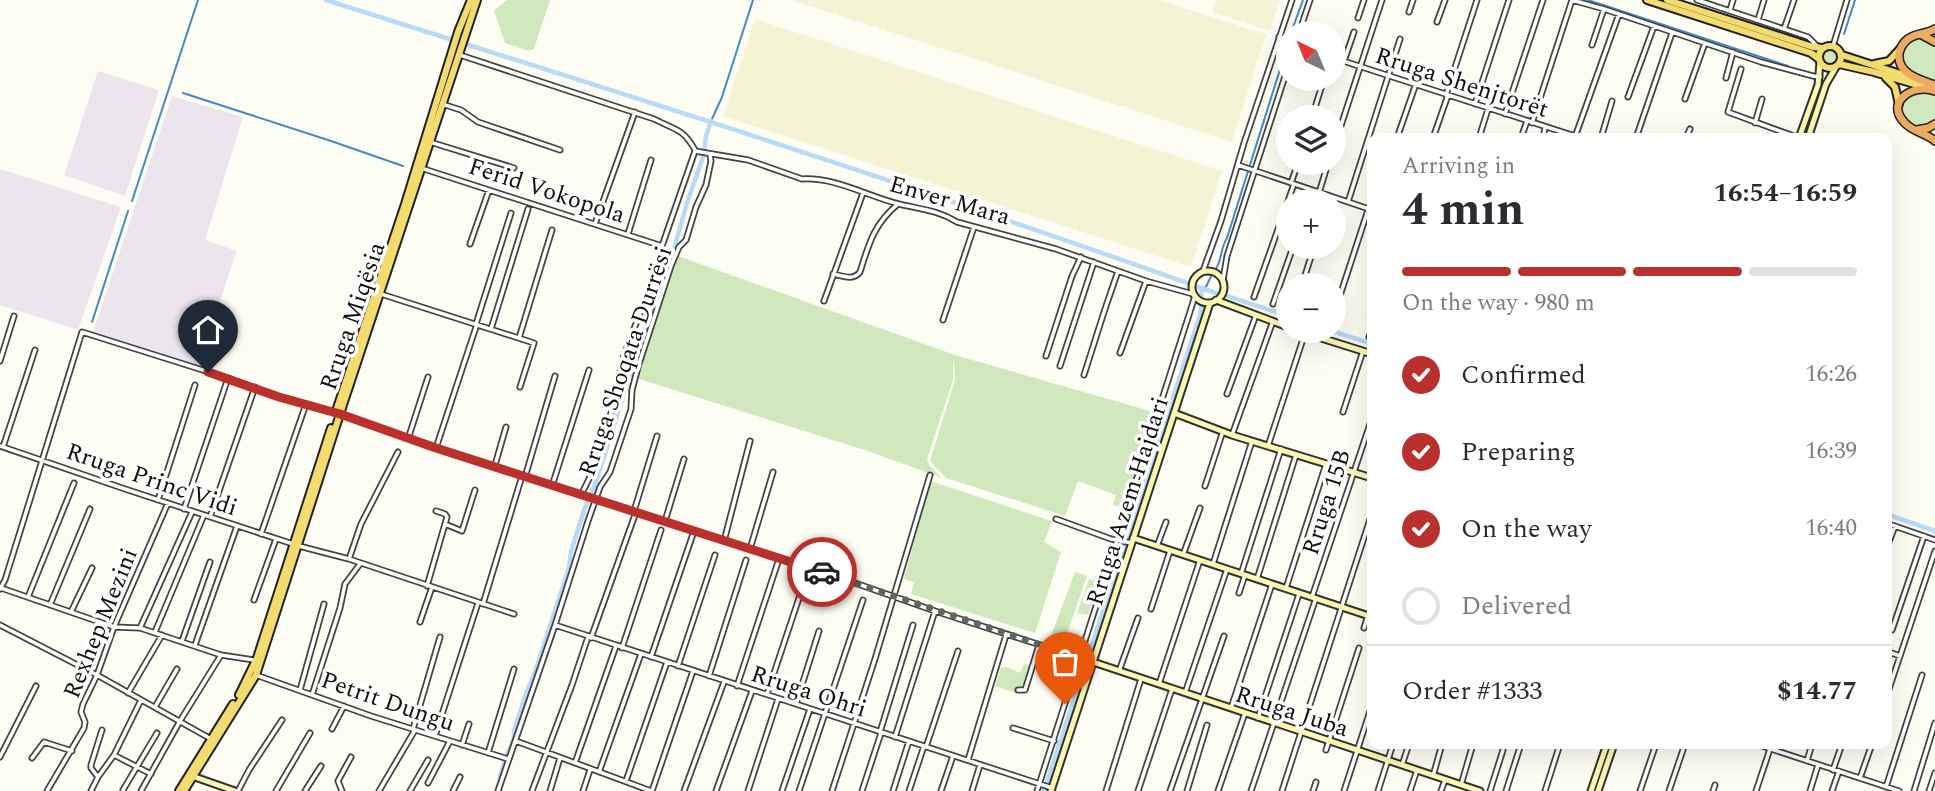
<!DOCTYPE html>
<meta charset="utf-8">
<style>
body{margin:0;font-family:Spectral,serif;background:#f2f2f3;color:#2b2b33;height:100vh;display:flex;flex-direction:column;font-size:26px;white-space:nowrap}
*{box-sizing:border-box;margin:0}
p{font-size:23px;color:#7c7c81}
.icon{flex:none;width:38px;height:38px;fill:none;stroke:currentColor;stroke-width:2;stroke-linecap:round;stroke-linejoin:round}
.map{position:relative;flex:1;overflow:hidden}
.panel{position:absolute;left:1367px;top:133px;width:525px;height:616px;display:flex;flex-direction:column;background:#fff;border-radius:14px;box-shadow:0 7px 28px #0002}
.panel>*{flex:none}
.needle{width:46px;rotate:317deg}
.tools{position:absolute;left:1276px;top:21px;display:grid;gap:14px}
.tools a{display:grid;place-items:center;width:70px;height:70px;border-radius:50%;background:#fff;box-shadow:0 7px 28px #0002;font-size:35px}
.pin{position:absolute;display:grid;place-items:center;width:60px;height:60px;color:#fff;margin:-72px -30px;border-radius:50% 50% 50% 0;rotate:-45deg;box-shadow:0 0 7px #0007}
.pin .icon{rotate:45deg}
.courier{position:absolute;display:grid;place-items:center;width:70px;height:70px;margin:-35px;border:5px solid #ba302d;border-radius:50%;background:#fff;color:#222;box-shadow:0 2px 9px #0007}
.headline em{font-style:normal;font-weight:700}
.headline div{display:flex;flex-direction:column-reverse}
.headline{display:flex;align-items:center;justify-content:space-between;height:119px;padding:0 35px}
h1{font-size:46px;font-weight:700;line-height:52px}
.bar{display:grid;grid-template-columns:repeat(4,1fr);gap:10px 7px;align-content:center;height:84px;padding:0 35px}
.bar i{height:9px;border-radius:5px;background:#e1e1e2}
.bar .current{background:#ba302d}
.bar p{grid-column:span 4}
.line{display:flex;align-items:center;gap:18px;padding:0 35px;border-top:2px solid #e1e1e2}
.line div{flex:1}
ol{padding:0 35px;list-style:none}
li{display:flex;align-items:center;gap:21px;height:77px}
li p{margin-inline-start:auto}
li .icon{padding:7px;border-radius:50%;background:#ba302d;color:#fff;stroke-width:4}
li:last-child{color:#7c7c81}
li i{width:38px;height:38px;border:4px solid #e1e1e2;border-radius:50%}
.map>svg:first-child{display:block}
.industrial{fill:#ede5ed}
.farmland{fill:#f4f3d3}
.green{fill:#d0e8bd}
.lines{fill:none;stroke-linecap:round;stroke-linejoin:round}
.stream{stroke:#448ac7;stroke-width:2}
.canal{stroke:#b9daf4;stroke-width:4.5}
.street-casing{stroke:#434343;stroke-width:7}
.secondary-casing{stroke:#323232;stroke-width:9}
.primary-casing{stroke:#212121;stroke-width:10}
.highway-casing{stroke:#212121;stroke-width:10}
.street{stroke:#fff;stroke-width:3.5}
.secondary{stroke:#fbf8b1;stroke-width:5}
.primary{stroke:#f2db6f;stroke-width:6}
.highway{stroke:#edab62;stroke-width:7}
.done{stroke:#63635f;stroke-width:7;stroke-dasharray:0 12.6}
.route{stroke:#ba302d;stroke-width:9}
.labels{text-anchor:middle;stroke-width:7;stroke-linejoin:round;paint-order:stroke}
.street-label{font-size:24px;fill:#101010;stroke:#fff}
</style>
<div class="map">
<svg width="1935" height="791" viewBox="0 0 1935 791">
<rect width="100%" height="100%" fill="#fefdf3"/>
<path class="industrial" d="M98 71 159 90 125 196 64 175Z
M172 96 243 117 205 240 237 251 198 365 93 332Z
M0 169 121 207 78 330 0 305Z"/>
<path class="farmland" d="M791 0H1158L1266 34 1232 142Z
M1216 0H1280L1270 31 1212 12Z
M755 19 1222 171 1191 267 723 116Z"/>
<path class="green" d="M507 0H550L534 49 529 51 505 43 494 11Z
M1916 38H1923L1935 45V81C1927 78 1914 77 1908 70 1895 57 1903 45 1916 38Z
M1822 57a8 8 0 1 1 16 0a8 8 0 1 1-16 0Z
M1923 91 1935 95V121L1931 125 1915 128 1904 119 1902 106 1907 96Z
M675 255 955 355 1150 411 1132 510 1113 505 1116 495 1078 481 1065 516 946 478 930 461 955 380 954 361 953 364V380L927 459 929 465 942 478 868 451 636 378Z
M930 481 1052 521 1044 542 1061 552 1035 633 911 594 914 582 904 579Z
M1104 568 1088 615 1077 613 1089 579 1093 580 1100 569Z
M1075 572 1087 576 1062 648 1048 644Z
M1024 664 1030 665C1027 675 1025 687 1016 693L995 686 1001 667 1004 668 1005 666 1020 673Z"/>
<g class="lines">
<path class="stream" d="M1588 0 1788 66
M1291 33 1303 0
M1844 34 1855 0
M183 93 331 141 403 166
M711 121 722 97 753 0
M132 201 198 0
M1215 270C1222 262 1220 248 1227 238L1288 44
M1201 289 1206 287 1212 274
M92 322 128 211"/>
<path class="canal" d="M326 0C615 91 904 182 1190 284
M1195 286 1219 294
M1201 289 1202 299
M1224 295 1288 316
M1332 331 1372 344
M1886 514 1935 531
M500 776 507 754 514 739V731L527 691 535 672 569 568 571 552 584 510 596 482 633 365 666 267 674 249 687 203 704 154 706 136 711 121
M1044 791 1200 315 1202 304"/>
<g class="street-casing">
<path id="street" d="M1572 0 1604 9 1761 62 1813 76 1820 77
M1697 0 1808 37 1817 46
M1730 10 1733 0
M1409 12 1413 0
M1358 18 1364 0
M1758 20 1764 0
M1437 22 1445 0
M1784 29 1794 0
M1299 33 1310 0
M1279 37 1288 41
M1592 45 1604 9
M1833 46 1847 0
M460 55 654 119C675 130 683 128 695 150
M1334 58 1581 138
M1344 61 1354 32
M1741 69 1728 112 1799 138
M1726 78 1733 52
M1446 95 1477 0
M1628 97 1654 26
M1685 99 1705 43
M442 104 461 110 478 122 560 150
M1475 104 1509 0
M1505 114 1543 0
M1312 117 1324 79
M1532 123 1572 0
M1755 123 1762 99
M1575 137 1619 14
M1397 138 1419 75
M1433 138 1448 95
M1479 138 1488 109
M1521 138 1527 121
M1543 138 1545 128
M1601 138 1612 101
M1636 138 1672 33
M1686 138 1690 129
M430 142 514 168
M1334 147 1382 0
M695 151 748 160 802 179C835 177 867 196 899 204 919 209 938 210 957 222L1056 249 1146 281 1193 294
M1238 165 1372 210
M421 168 662 246
M1291 183 1298 163
M1319 193 1328 163
M1309 201 1312 191
M1348 202 1400 39
M595 224 635 112
M628 234 651 160
M470 244 489 190
M1203 271 1221 221 1244 143 1292 0
M833 274C843 276 853 281 860 272 869 243 874 224 898 204
M1223 280 1227 256 1288 67
M1302 285 1314 247
M381 294 534 343 520 387
M1254 297 1294 184
M824 301 863 193
M1273 304 1293 247
M1334 314 1368 210
M943 320 974 227
M476 324 511 213
M491 329 528 209
M1369 337 1372 329
M519 338 552 230
M1120 353 1146 281
M1046 356 1072 276 1081 257
M0 361 14 316
M1060 366 1094 262
M1084 375 1104 312 1118 271
M1227 394 1256 315
M1343 412 1363 351
M1232 435 1273 321
M408 439 428 377
M0 446 125 489 293 544
M1268 446 1305 333
M3 447 35 350
M436 448 477 324
M495 465 506 427
M525 477 555 376
M552 486 589 370
M1205 486 1223 431
M581 495 589 479 612 410 623 358 660 260 662 246 695 151
M158 500 195 385
M184 509 228 378
M634 511 657 436
M210 517 255 387
M1056 519 1111 539 1132 543
M665 521 684 459
M1886 523 1935 540
M445 524 462 531 475 490
M261 534 306 404
M724 541 750 441
M299 546 349 559 514 614
M1157 546 1166 522
M750 549 773 472
M1886 550 1895 526
M1183 555 1200 508
M349 559 361 524 398 452
M1213 564 1252 441
M1241 574 1281 449
M1257 579 1296 455
M427 586 447 517 445 514 436 511
M1 588 114 627 140 628 221 655 254 660
M1286 588 1326 464
M0 589 5 580 82 332 228 378 279 397 340 414 436 448 835 576 935 611 1093 662
M1239 593 1245 575
M28 597 74 483
M1312 597 1372 418
M254 600 276 539
M483 604 522 476
M50 605 90 509
M1151 609 1170 551
M71 612 92 568
M420 622 432 587
M0 625 97 675 211 739
M555 625 1052 788
M140 628 192 512
M1364 628 1368 615
M1892 630 1924 536
M155 632 204 515
M591 638 636 512
M182 641 210 562
M195 645 237 526
M622 648 661 530
M1886 651 1900 656
M651 657 694 531
M678 666 715 555
M1119 671 1138 618
M256 675 371 716 508 759
M709 676 746 560
M1159 684 1200 560
M737 686 779 559
M300 690 324 604
M1018 690H1025L1039 645
M128 693 162 635
M1185 693 1227 569
M767 694 804 583
M312 695 340 608 345 584 360 564
M1886 698 1935 551
M796 704 819 631
M155 707 177 669
M1231 708 1272 584
M1258 718 1299 594
M1013 728 1054 741
M332 729 344 706
M413 729 440 637
M880 732 913 625
M435 736 478 603
M895 737 935 611
M516 741 651 791
M1756 744 1899 791
M462 745 469 724
M926 747 958 651
M1326 750 1359 648
M488 753 514 669
M114 755 151 774
M0 757 36 686
M32 758 44 742 72 751
M968 760 1006 635
M1807 761 1812 744
M575 763 616 646
M1402 765 1409 744
M1833 770 1842 744
M599 772 641 654
M1433 776 1442 744
M98 777 91 768V765L102 730
M1860 778 1872 744
M626 781 667 662
M428 783 450 741
M1461 785 1473 744
M1886 787 1922 675
M123 790 157 733
M47 791 84 728 85 722 81 712 83 704 97 675 114 627 168 503
M91 791 98 777 114 755 141 700
M141 791 180 721 221 655
M238 791 249 770 282 720
M276 791 310 733
M305 791 321 766
M342 791 338 781 351 757
M379 791 415 730
M410 791 428 760
M453 791 460 777
M498 791 555 625 588 521 600 487 610 472 631 409 632 390 638 367 671 266 679 247 686 240 696 207 706 185 711 161 710 155
M532 791 572 685 588 637
M550 791 560 758
M583 791 590 770
M652 791 693 671
M684 791 724 682
M716 791 752 691
M748 791 778 699
M782 791 810 709
M799 791 863 600
M832 791 875 659 930 475
M862 791 881 733
M893 791 909 741
M909 791 924 746
M941 791 953 756
M972 791 980 765
M1037 791 1195 296
M1106 791 1141 679
M1138 791 1172 689
M1170 791 1224 636
M1187 791 1207 725
M1218 791 1245 713
M1251 791 1316 598
M1282 791 1372 513
M1313 791 1316 782
M1344 791 1372 705
M1378 791 1393 744
M1410 791 1417 770
M1441 791 1445 780
M1490 791 1503 750
M1506 791 1521 744
M1545 791 1560 744
M1640 791 1656 744
M1669 791 1685 744
M1713 791 1715 785
M1756 791 1770 749
M1810 791 1818 765
M1832 791 1839 771
M1914 791 1935 723
M1929 791 1935 773"/>
</g>
<g class="secondary-casing">
<path id="secondary" d="M1799 138 1818 85 1820 62
M1808 138 1826 84 1836 67
M1192 287a16 16 0 1 1 32 0a16 16 0 1 1-32 0Z
M1216 300 1288 327
M1299 331 1372 354
M1174 413 1232 435 1372 478
M1133 538 1372 617
M1093 662 1480 791
M192 776 235 791
M1051 791 1210 303
M1591 791 1607 744
M1598 791 1614 744"/>
</g>
<g class="primary-casing">
<path id="primary" d="M1647 0 1811 53 1819 59
M1667 0 1813 47 1823 48
M1819 57a11 11 0 1 1 22 0a11 11 0 1 1-22 0Z
M1842 55 1913 78
M1839 64 1874 72 1928 88
M1874 64 1889 61 1900 49
M1886 78 1895 87 1899 104
M336 411 405 204 458 32 471 0
M239 695 257 658 331 428
M179 791 233 704
M184 791 256 675 340 414 477 0"/>
</g>
<g class="highway-casing">
<path id="highway" d="M1935 29C1927 34 1916 33 1908 39 1903 43 1900 48 1899 54 1897 74 1920 80 1935 85
M1922 35 1935 42
M1935 91C1913 83 1884 102 1905 123 1913 132 1926 133 1935 141
M1917 130 1928 128 1935 124"/>
</g>
<use href="#street" class="street"/>
<use href="#secondary" class="secondary"/>
<use href="#primary" class="primary"/>
<use href="#highway" class="highway"/>
</g>
<g class="lines">
<path class="done" d="M822 572 1080 658 1065 704"/>
<path class="route" d="M208 372 279 397 340 414 436 448 822 572"/>
</g>
<g class="labels">
<g class="street-label">
<text transform="translate(1462 82) rotate(18)" y="8">Rruga Shenjtorët</text>
<text transform="translate(547 190) rotate(18)" y="8">Ferid Vokopola</text>
<text transform="translate(950 200) rotate(16)" y="8">Enver Mara</text>
<text transform="translate(352 316) rotate(-71)" y="8">Rruga Miqësia</text>
<text transform="translate(625 361) rotate(-71)" y="8">Rruga Shoqata Durrësi</text>
<text transform="translate(152 479) rotate(19)" y="8">Rruga Princ Vidi</text>
<text transform="translate(1127 501) rotate(-72)" y="8">Rruga Azem Hajdari</text>
<text transform="translate(1326 502) rotate(-72)" y="8">Rruga 15B</text>
<text transform="translate(100 623) rotate(-68)" y="8">Rexhep Mezini</text>
<text transform="translate(809 691) rotate(18)" y="8">Rruga Ohri</text>
<text transform="translate(388 701) rotate(19)" y="8">Petrit Dungu</text>
<text transform="translate(1292 711) rotate(18)" y="8">Rruga Juba</text>
</g>
</g>
</svg>
<div class="tools">
<a><svg class="needle" viewBox="-14 -14 28 28"><path d="M0-13l5 13h-10z" fill="#e53935"/><path d="M0 13l5-13h-10z" fill="#7c7c81"/></svg></a>
<a><svg class="icon" aria-label="layers" viewBox="0 0 24 24"><path d="M12 4l9 5-9 5-9-5zM3 14l9 5 9-5"/></svg></a>
<a>+</a>
<a>−</a>
</div>
<div class="pin" style="left:1065px;top:704px;background:#ea580c"><svg class="icon" aria-label="bag" viewBox="0 0 24 24"><path d="M5 8h14l-1 12H6zM9 8a3 3 0 0 1 6 0"/></svg></div>
<div class="pin" style="left:208px;top:372px;background:#1f2937"><svg class="icon" aria-label="home" viewBox="0 0 24 24"><path d="M3 11l9-7 9 7M6 9v11h12V9"/></svg></div>
<div class="courier" style="left:822px;top:572px"><svg class="icon" aria-label="car" viewBox="0 0 24 24"><path d="M5 17H2v-5l4-1 3-4h7l3 4 3 1v5h-3M9 17h6M6 11h13"/><circle cx="7" cy="17" r="2"/><circle cx="17" cy="17" r="2"/></svg></div>
<section class="panel">
<div class="headline"><div><h1>4 min</h1><p>Arriving in</p></div><em>16:54–16:59</em></div>
<div class="bar"><i class="current"></i><i class="current"></i><i class="current"></i><i></i><p>On the way · 980 m</p></div>
<ol>
<li><svg class="icon" aria-label="check" viewBox="0 0 24 24"><path d="M5 12l5 5 9-10"/></svg>Confirmed<p>16:26</p></li>
<li><svg class="icon" aria-label="check" viewBox="0 0 24 24"><path d="M5 12l5 5 9-10"/></svg>Preparing<p>16:39</p></li>
<li><svg class="icon" aria-label="check" viewBox="0 0 24 24"><path d="M5 12l5 5 9-10"/></svg>On the way<p>16:40</p></li>
<li><i></i>Delivered</li>
</ol>
<div class="line" style="height:91px"><div>Order #1333</div><b>$14.77</b></div>
</section>
</div>
